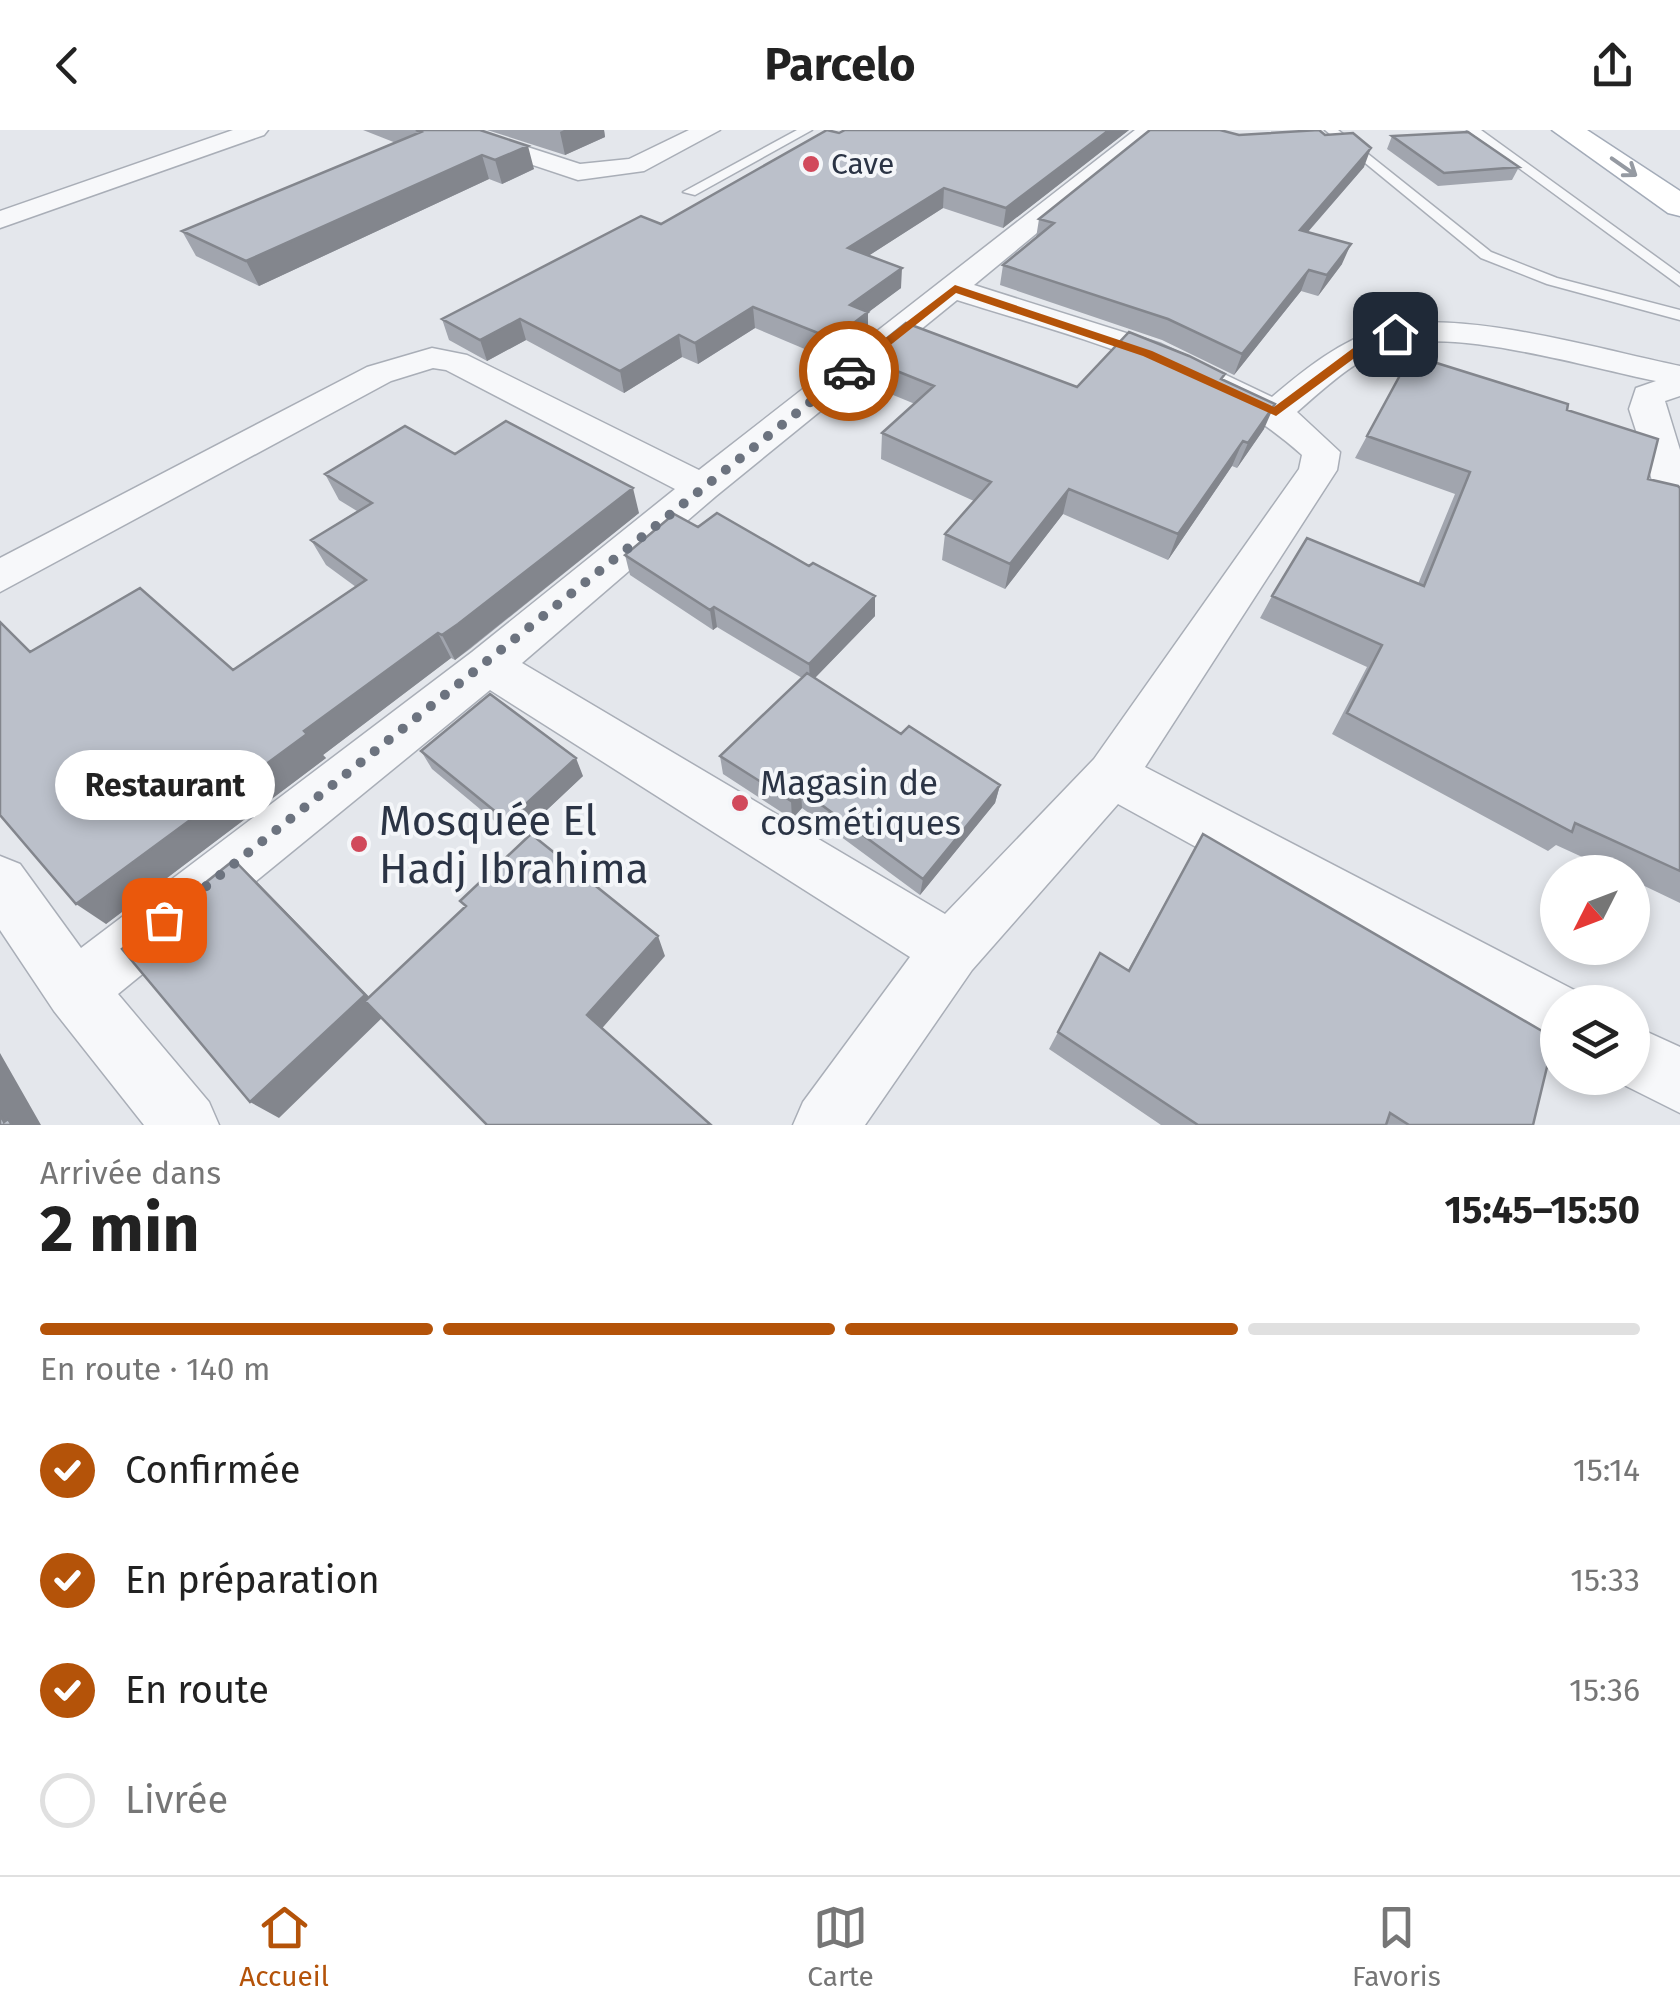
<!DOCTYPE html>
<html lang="fr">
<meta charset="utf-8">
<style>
body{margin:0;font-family:"Fira Sans",sans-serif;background:#f6f6f6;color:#222;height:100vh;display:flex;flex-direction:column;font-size:38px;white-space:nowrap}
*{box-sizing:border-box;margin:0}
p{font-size:32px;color:#767676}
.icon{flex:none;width:55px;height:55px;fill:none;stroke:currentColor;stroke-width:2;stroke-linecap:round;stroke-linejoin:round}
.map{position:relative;height:995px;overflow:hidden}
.details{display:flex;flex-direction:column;background:#fff;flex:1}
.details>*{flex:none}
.needle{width:65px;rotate:228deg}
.buttons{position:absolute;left:1540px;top:725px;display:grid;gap:20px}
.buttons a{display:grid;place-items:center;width:110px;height:110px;border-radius:50%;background:#fff;box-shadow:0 5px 15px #0003;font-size:50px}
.pin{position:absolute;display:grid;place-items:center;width:85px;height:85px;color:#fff;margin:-42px;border-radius:20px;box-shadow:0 5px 15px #0006}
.courier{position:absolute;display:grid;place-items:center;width:100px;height:100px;margin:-50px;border:8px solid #b45309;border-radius:50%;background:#fff;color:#222;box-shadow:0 2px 12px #0007}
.bubble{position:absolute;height:70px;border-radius:35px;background:#fff;box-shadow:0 5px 15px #0003;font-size:32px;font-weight:700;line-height:70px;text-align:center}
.head em{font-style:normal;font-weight:700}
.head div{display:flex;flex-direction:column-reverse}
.head{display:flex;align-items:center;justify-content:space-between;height:170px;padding:0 40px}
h1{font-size:65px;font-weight:700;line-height:75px}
.bar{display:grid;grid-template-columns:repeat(4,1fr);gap:15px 10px;align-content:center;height:120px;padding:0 40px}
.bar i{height:12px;border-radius:8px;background:#e0e0e0}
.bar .current{background:#b45309}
.bar p{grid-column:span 4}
ol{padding:0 40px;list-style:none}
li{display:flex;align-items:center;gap:30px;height:110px}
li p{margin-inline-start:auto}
li .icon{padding:10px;border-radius:50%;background:#b45309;color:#fff;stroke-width:4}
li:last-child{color:#767676}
li i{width:55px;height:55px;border:5px solid #e0e0e0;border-radius:50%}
header{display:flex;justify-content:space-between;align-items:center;height:130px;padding:0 40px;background:#fff;font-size:45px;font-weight:700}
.tabs{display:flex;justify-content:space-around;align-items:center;height:140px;border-top:2px solid #e0e0e0;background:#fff;font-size:28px;color:#767676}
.tabs a{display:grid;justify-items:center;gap:5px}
.tabs .current{color:#b45309}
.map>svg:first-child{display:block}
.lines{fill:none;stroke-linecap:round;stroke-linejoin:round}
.lane-casing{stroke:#a9aeb7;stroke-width:3}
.street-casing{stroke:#a9aeb7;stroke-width:3}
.primary-casing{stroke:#a3abb8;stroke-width:3}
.lane{fill:#f7f8fa;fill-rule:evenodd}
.street{fill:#f7f8fa;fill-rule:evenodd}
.primary{fill:#fff;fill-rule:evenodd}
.wall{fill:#a1a5ae}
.shaded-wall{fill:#83868d}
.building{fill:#bbc0ca;stroke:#83868d;stroke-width:2.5}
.oneway{stroke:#959aa2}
.route{fill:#b45309}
.done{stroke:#6c737f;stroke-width:10;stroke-dasharray:0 18}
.poi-dot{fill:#d1495b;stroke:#f4f6f9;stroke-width:4}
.labels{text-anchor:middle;stroke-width:8;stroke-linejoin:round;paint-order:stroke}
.far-poi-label{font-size:30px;fill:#2b3445;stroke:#f4f6f9;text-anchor:start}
.poi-label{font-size:35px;fill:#2b3445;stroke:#f4f6f9;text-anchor:start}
.near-poi-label{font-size:42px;fill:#2b3445;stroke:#f4f6f9;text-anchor:start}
</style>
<header><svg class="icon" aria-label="back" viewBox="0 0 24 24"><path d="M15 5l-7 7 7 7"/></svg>Parcelo<svg class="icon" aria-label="share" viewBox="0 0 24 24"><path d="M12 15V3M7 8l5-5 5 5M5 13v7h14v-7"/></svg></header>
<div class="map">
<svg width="1680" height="995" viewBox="0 0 1680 995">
<rect width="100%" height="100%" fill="#e4e7ec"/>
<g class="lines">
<g class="lane-casing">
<path id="lane" d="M797 0H812L695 65 683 62Z
M1325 0H1338L1491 122 1557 148 1680 180V190L1547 154 1481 128Z
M1467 0H1481L1680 144V156Z"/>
</g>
<g class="street-casing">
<path id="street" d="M233 0H268L264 5 0 98V81Z
M439 0H475L580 34 629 29 689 0H720L644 41 578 50 443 5Z
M1135 0H1162L974 155 1161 214 1272 267C1305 239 1341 210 1383 198 1458 177 1601 220 1680 236V266L1665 271 1680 320V388L1666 384 1660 375 1629 279 1636 258 1656 251C1591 238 1460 199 1398 215 1360 224 1326 257 1297 282L1340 322 1337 340 1145 637 1580 863 1584 872H1558V916L1118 674 972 840 865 995H793L803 972 910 827 490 560 118 864 209 972 219 995H144L54 881 0 800V726L20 734 81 818 472 522 675 359 446 240 433 238 391 251 0 462V428L367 237 432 218 467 225 699 340ZM957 170C1078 208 1205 238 1302 325L1299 339 1094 629 945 784 522 533 716 366Z
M1632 895 1680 917V983L1610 948H1632Z"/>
</g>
<g class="primary-casing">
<path id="primary" d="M1552 0H1587L1680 61V86L1668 83Z"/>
</g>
<use href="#lane" class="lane"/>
<use href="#street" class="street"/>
<use href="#primary" class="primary"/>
</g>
<path class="wall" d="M363 0H480L534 39 502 54 489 49 259 156 196 126 182 101 396 13Z
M487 0H604L605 7 565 25Z
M845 0H1129L1003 98 943 78 868 126 901 158 868 182V204L833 231 755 198 698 234 682 227 624 263 526 210 487 231 449 210 442 189 661 94Z
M1239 5H1325L1364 37 1308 102 1342 134 1318 166 1301 161 1234 245 1162 210 1000 155 1003 135 1036 108 1039 89Z
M1392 6 1519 37 1512 50 1438 56 1387 19Z
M871 221 1077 257 1223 250 1264 299 1237 338 1232 336 1168 430 1063 384 1005 459 942 430 945 404 974 371 881 329 882 303 915 274 881 260V250L870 246Z
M1411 225 1567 280 1648 349 1680 358V773L1632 750V742H1615L1556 715 1548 721 1332 604 1367 537 1260 488 1272 466 1418 454 1455 364 1355 328Z
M455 324 639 383 470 519 455 530 451 528 323 625 326 628 106 794 31 522 233 540 356 457 326 435 311 410 357 381 339 370 325 344Z
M625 425 875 486 815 548 901 604 1000 655 995 673 920 765 802 678 792 689 723 644 720 626 802 548 717 497 713 500 630 445Z
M421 621 583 646 516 709 432 639Z
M1203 704 1533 995H1161L1049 919 1100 823 1128 840Z"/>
<path class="shaded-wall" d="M564 0H604L605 7 565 25 560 2Z
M1109 0H1129L1003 98 1006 78Z
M528 16 534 39 502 54 495 30Z
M1371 18 1364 37 1292 120 1300 100Z
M482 25 489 49 259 156 246 131Z
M944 58 943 78 848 139V118Z
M1351 114 1342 134 1318 166 1327 145Z
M902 138 901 158 850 196V175Z
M1309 140 1301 161 1234 245 1242 224Z
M753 177 755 198 698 234 695 213Z
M868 182V204L833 231V209Z
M520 189 526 210 487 231 480 210Z
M679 205 682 227 624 263 620 241Z
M1275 274 1264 299 1237 338 1248 313Z
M1243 311 1232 336 1168 430 1178 404Z
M633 358 639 383 455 530 442 505Z
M1069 359 1063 384 1005 459 1010 434Z
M875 466V486L810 553 809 534Z
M714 477 717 497 713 500 710 480Z
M438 503 451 528 323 625 326 628 106 794 76 774 304 601Z
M576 628 583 646 516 709 507 691Z
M1000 655 995 673 920 765 923 749Z
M801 660 802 678 792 689 791 671Z
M234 730 259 754 386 884 279 988 250 972Z
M658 806 665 826 598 903 587 885Z
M0 923 41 995H12L4 992 0 984Z"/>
<path class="building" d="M416 0H480L528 16 495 30 482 25 246 131 182 101 421 2Z
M827 0 839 3 845 0H1109L1006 78 944 58 848 118 902 138 850 175 868 182 833 209 753 177 695 213 679 205 620 241 520 189 480 210 442 189 641 86 661 94Z
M1150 0H1220L1239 5 1319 0 1325 5 1353 3 1371 18 1300 100 1351 114 1327 145 1309 140 1242 224 1168 189 1003 135 1054 93 1039 89Z
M1468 2 1519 37 1444 43 1392 6Z
M906 193 1077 257 1129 202 1189 226 1225 244 1221 249 1275 274 1248 313 1243 311 1178 404 1069 359 1010 434 945 404 991 352 882 303 934 256 882 235 890 228 871 221Z
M1411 225 1568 274 1567 280 1658 309 1648 349 1678 356 1680 358V741L1575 693 1572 702 1347 583 1382 515 1272 466 1307 408 1424 456 1470 342 1367 306Z
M506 291 633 358 458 494 442 505 438 503 304 601 307 604 76 774 0 685V492L30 522 140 458 233 540 366 450 311 410 372 373 325 344 405 296 455 324Z
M717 383 809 436 813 433 875 466 809 534 714 477 710 480 625 425 674 384 698 397Z
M807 543 901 604 909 596 1000 655 923 749 801 660 791 671 720 626Z
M490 564 576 628 507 691 421 621Z
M531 704 658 806 587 885 711 995H487L365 871 466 776 460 771Z
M1203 704 1554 908 1533 995H1409L1390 983 1386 995H1198L1058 902 1100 823 1129 841Z
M234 730 365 865 250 972 122 819Z
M0 984 4 992 8 989 12 995H0Z"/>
<defs><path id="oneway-shaft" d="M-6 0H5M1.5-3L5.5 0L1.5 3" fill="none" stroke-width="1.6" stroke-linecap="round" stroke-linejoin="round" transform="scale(2.5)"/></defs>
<use class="oneway" href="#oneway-shaft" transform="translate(1624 37) rotate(35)"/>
<path class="route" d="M955 155 1152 221 1274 277 1356 216 1395 201 1401 204 1364 221 1276 286 1143 226 956 163 854 244H845V239Z"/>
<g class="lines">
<path class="done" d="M164 790 849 241"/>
</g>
<g class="poi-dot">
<circle cx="811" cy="34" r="10"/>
<circle cx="740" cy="673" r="10"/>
<circle cx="359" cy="714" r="10"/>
</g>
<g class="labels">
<g class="far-poi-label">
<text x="831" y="44">Cave</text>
</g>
<g class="poi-label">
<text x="760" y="665">Magasin de<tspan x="760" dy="40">cosmétiques</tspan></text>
</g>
<g class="near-poi-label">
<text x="379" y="705">Mosquée El<tspan x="379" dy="48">Hadj Ibrahima</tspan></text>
</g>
</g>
</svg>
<div class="buttons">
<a><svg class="needle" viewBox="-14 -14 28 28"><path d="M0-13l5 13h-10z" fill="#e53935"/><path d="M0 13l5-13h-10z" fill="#767676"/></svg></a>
<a><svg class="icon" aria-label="layers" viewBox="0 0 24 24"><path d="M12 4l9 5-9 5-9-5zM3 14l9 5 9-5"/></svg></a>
</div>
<div class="pin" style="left:164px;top:790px;background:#ea580c"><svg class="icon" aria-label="bag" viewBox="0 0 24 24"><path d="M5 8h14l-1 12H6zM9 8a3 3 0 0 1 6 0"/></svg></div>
<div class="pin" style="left:1395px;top:204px;background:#1f2937"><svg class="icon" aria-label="home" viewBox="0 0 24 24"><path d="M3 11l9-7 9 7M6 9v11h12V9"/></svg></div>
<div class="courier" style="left:849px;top:241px"><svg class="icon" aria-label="car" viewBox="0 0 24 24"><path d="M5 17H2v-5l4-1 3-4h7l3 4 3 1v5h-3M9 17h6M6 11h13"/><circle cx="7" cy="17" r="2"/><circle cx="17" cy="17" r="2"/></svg></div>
<div class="bubble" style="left:55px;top:620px;width:220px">Restaurant</div>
</div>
<section class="details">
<div class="head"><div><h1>2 min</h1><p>Arrivée dans</p></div><em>15:45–15:50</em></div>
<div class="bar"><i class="current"></i><i class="current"></i><i class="current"></i><i></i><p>En route · 140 m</p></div>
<ol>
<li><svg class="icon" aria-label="check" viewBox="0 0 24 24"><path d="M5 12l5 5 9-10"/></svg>Confirmée<p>15:14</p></li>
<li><svg class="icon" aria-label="check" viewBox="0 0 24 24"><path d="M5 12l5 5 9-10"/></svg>En préparation<p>15:33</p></li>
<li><svg class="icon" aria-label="check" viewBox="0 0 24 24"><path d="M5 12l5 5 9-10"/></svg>En route<p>15:36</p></li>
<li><i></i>Livrée</li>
</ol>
</section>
<nav class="tabs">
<a class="current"><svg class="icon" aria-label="home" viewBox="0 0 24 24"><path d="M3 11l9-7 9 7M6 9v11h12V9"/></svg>Accueil</a>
<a><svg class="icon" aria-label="map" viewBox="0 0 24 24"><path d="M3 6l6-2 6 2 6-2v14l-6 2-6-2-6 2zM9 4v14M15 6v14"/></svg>Carte</a>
<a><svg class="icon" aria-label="saved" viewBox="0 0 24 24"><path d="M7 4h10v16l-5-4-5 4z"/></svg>Favoris</a>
</nav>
